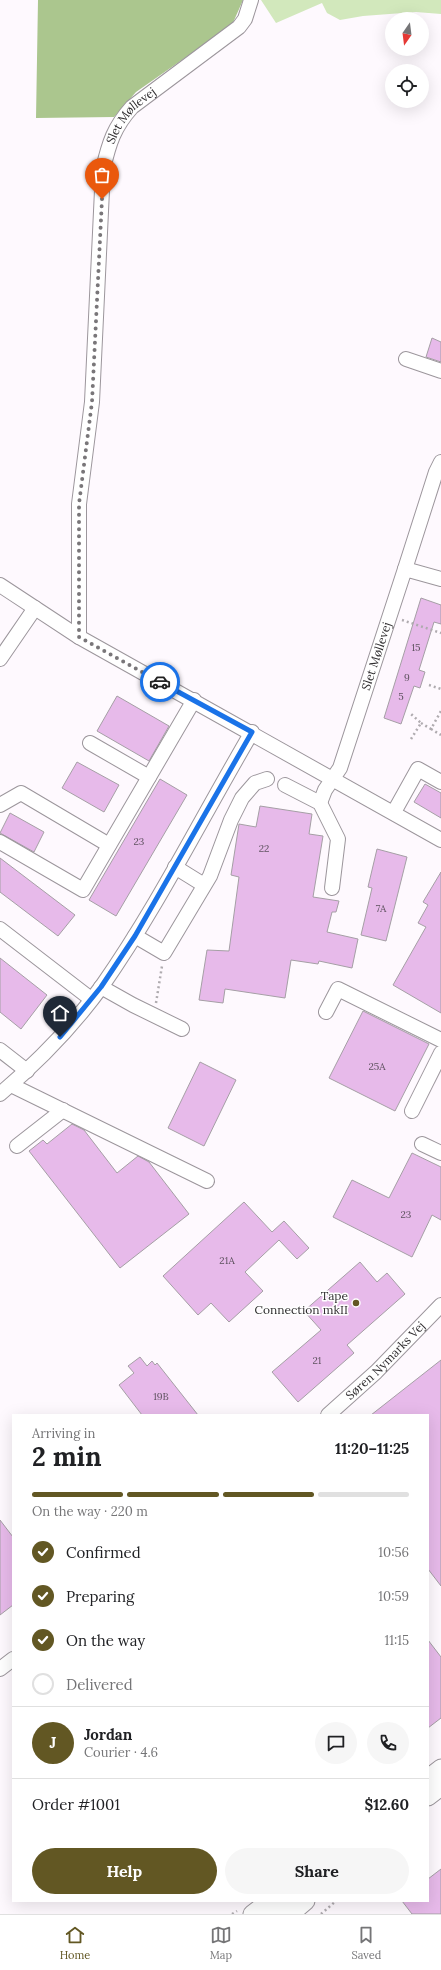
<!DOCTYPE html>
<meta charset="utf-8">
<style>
body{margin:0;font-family:Lora,serif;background:#f6f6f6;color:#202124;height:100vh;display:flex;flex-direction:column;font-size:15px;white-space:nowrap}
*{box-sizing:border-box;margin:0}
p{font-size:13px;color:#757577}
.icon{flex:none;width:22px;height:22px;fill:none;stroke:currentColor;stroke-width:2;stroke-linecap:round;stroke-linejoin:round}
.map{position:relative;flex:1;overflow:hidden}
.details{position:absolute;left:12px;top:1414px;width:417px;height:488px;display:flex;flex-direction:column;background:#fff;border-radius:0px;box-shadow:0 4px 16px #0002}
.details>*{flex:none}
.needle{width:26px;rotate:194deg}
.fabs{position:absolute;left:385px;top:12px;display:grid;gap:8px}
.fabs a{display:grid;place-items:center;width:44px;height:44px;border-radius:50%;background:#fff;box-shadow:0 4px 16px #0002;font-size:20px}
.pin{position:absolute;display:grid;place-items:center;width:34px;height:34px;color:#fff;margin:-41px -17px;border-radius:50% 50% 50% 0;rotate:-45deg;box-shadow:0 0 4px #0007}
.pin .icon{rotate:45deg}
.courier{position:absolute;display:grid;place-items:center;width:40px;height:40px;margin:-20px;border:3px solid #1a73e8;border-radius:50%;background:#fff;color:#222;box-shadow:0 1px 5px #0007}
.overview em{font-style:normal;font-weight:700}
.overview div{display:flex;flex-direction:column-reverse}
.overview{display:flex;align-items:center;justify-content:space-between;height:68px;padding:0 20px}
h1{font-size:26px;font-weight:700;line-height:30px}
.bar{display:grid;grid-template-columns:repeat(4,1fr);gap:6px 4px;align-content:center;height:48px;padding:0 20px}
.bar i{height:5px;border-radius:3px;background:#e0e0e0}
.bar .active{background:#625723}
.bar p{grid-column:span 4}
.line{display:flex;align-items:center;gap:10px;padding:0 20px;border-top:1px solid #e0e0e0}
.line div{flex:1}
.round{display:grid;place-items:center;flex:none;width:42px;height:42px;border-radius:21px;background:#f6f6f6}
ol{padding:0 20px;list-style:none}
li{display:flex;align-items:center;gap:12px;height:44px}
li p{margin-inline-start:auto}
li .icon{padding:4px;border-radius:50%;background:#625723;color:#fff;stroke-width:4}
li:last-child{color:#757577}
li i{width:22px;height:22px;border:2px solid #e0e0e0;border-radius:50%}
.button{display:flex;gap:8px;margin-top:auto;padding:8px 20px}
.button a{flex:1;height:46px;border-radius:24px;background:#625723;color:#fff;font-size:16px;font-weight:700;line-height:46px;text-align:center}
.button a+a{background:#f6f6f6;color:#202124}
.tab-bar{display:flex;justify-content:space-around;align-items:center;height:56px;border-top:1px solid #e0e0e0;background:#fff;font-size:11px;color:#757577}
.tab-bar a{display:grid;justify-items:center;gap:2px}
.tab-bar .active{color:#625723}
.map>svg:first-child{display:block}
.green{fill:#d2e8bc}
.forest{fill:#abc68e}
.building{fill:#e7baea;stroke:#a59fa5}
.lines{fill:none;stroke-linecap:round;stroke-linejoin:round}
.minor-casing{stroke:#9c969c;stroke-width:16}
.major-casing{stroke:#9c969c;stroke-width:19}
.path{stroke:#afabaf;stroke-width:2.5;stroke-dasharray:2 3;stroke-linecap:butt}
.minor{stroke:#fff;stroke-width:14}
.major{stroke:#fff;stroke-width:17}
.done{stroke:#797679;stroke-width:4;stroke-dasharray:0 7.2}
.route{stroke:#1a73e8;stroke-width:5}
.poi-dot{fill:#625723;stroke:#fff;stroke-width:1.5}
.labels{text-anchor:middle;stroke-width:3;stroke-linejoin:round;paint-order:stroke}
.number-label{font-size:10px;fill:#5e525f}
.street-label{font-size:12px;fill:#312f31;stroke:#fff}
.poi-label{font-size:12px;fill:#312f31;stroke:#fff;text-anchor:end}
</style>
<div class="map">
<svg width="441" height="1914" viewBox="0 0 441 1914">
<rect width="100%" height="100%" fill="#fef9fe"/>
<path class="green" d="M261 0H441V14L416 12 363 16 340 20 327 13 322 3 276 23Z"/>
<path class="forest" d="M38 0H243L232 25 136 92 114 117 36 118Z"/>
<path class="building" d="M432 338 441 342V362L426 357Z
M421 598 441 605V624L434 622 419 670 425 672 420 688 414 686 401 724 384 718Z
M117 696 169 726 149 761 97 731Z
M77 762 119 785 104 812 62 788Z
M160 779 187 795 116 916 89 900Z
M425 784 441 793V818L414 802Z
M260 806 312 814 309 834 323 836 313 897 339 901 336 912H332L327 932 358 939 352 968 319 961 318 964 291 960 285 998 225 989 223 1003 199 1000 207 950 229 951 239 877 231 875 239 824 256 827Z
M10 813 44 832 34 852 0 833Z
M377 849 407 857 386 941 361 935 372 888 368 887Z
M0 858 75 915 58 936 0 892Z
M441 872V1013L393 985 426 927 418 923 428 905 423 902Z
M0 958 47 995 21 1029 0 1012Z
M363 1011 429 1044 395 1111 329 1078Z
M200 1062 236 1080 204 1146 168 1128Z
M72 1124 84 1130 117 1173 138 1156 149 1162 189 1214 120 1268 29 1151 43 1140 47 1144Z
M412 1153 441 1167V1220L432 1215 412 1257 333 1217 352 1180 389 1198Z
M244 1202 272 1232 284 1221 309 1248 297 1259 279 1240 245 1272 263 1291 229 1322 211 1303 198 1315 163 1276Z
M360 1262 377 1282 387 1273 405 1294 347 1345 354 1353 298 1402 272 1372 321 1330 304 1311Z
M140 1357 147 1366 152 1361 155 1365 157 1363 198 1415H142L119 1385 134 1373 128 1366Z
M441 1360V1586L428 1569V1415H371Z
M0 1520 13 1537V1605L0 1615Z
M428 1640 441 1657V1718L428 1728Z
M441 1869V1914H412L402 1901H428V1879Z"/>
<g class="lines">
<g class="minor-casing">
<g id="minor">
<path d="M406 359 441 371"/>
<path d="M405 569 436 472 441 462"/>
<path d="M0 585 79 637 441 840"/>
<path id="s1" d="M79 637V504L92 402 103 169C109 143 114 127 132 107L239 27 245 19 251 0"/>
<path d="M0 659 35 608"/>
<path d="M90 743 149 777"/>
<path d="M285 785 320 803 338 839 332 888"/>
<path id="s2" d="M320 803 325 790 340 768 405 569 441 579"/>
<path d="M0 805 21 793 109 845"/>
<path d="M394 812 418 769 441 782"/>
<path d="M0 842 83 890 194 700"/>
<path d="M175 867 204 885"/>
<path d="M0 929 91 999"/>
<path d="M135 936 164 953 210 876 231 820 242 798 255 783 267 779"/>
<path d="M101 987 133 1005 182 1029"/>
<path d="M326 1012 338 989 441 1040"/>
<path d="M0 1050 27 1071"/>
<path d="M11 1085 207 1181"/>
<path d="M0 1094C38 1062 73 1026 102 986 158 906 202 817 252 732"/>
<path d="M412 1111 441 1053"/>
<path d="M422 1144 441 1153"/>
<path d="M17 1146 63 1110"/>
<path id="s3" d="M328 1415 376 1372 441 1305"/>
<path d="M0 1669 13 1659"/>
</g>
</g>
<g class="major-casing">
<path id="major" d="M428 1778 441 1768
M428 1797 441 1787
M252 1914 269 1901
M273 1914 287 1901
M291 1914 306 1901"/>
</g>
<path class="path" d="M402 620 441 633
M429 685 441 689
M421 723 431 729 441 711
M431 729 441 735
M411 739 421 723 411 714
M156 1003 162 966
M232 1914 237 1911
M321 1914 336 1901"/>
<use href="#minor" class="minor"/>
<use href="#major" class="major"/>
</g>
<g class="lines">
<path class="done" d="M102 199 92 402 79 504V637L160 682"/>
<path class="route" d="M60 1037 101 987 135 936 252 732 160 682"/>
</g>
<circle class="poi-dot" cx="356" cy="1303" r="4"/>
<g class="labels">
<g class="number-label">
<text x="416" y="651">15</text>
<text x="407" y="681">9</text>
<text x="401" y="700">5</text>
<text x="139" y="845">23</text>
<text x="264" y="852">22</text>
<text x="381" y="912">7A</text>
<text x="377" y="1070">25A</text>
<text x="406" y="1218">23</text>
<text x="227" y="1264">21A</text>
<text x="317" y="1364">21</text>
<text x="161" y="1400">19B</text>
</g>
<g class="street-label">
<text dy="4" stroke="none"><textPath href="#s1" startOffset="531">Slet Møllevej</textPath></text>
<text dy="4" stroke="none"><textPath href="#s2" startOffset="158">Slet Møllevej</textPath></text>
<text dy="4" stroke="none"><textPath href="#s3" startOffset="79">Søren Nymarks Vej</textPath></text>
</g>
<g class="poi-label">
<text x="348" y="1300">Tape<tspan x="348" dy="14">Connection mkII</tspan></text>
</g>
</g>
</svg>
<div class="fabs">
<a><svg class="needle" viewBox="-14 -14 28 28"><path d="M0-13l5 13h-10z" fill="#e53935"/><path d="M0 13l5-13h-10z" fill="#757577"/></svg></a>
<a><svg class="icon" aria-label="locate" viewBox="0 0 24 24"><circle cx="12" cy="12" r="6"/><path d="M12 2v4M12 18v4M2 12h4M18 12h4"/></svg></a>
</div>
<div class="pin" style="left:102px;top:199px;background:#ea580c"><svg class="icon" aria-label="bag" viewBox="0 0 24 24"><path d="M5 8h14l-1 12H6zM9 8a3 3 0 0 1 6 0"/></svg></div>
<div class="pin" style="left:60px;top:1037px;background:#1f2937"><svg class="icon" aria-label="home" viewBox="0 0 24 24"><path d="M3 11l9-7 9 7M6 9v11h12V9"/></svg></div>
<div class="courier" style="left:160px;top:682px"><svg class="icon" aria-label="car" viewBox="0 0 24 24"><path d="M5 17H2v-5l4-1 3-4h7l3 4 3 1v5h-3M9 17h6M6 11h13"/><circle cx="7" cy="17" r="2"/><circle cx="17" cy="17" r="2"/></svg></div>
<section class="details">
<div class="overview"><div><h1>2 min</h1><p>Arriving in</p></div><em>11:20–11:25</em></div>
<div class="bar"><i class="active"></i><i class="active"></i><i class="active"></i><i></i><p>On the way · 220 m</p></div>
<ol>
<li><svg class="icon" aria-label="check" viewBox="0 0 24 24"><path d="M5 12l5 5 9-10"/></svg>Confirmed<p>10:56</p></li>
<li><svg class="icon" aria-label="check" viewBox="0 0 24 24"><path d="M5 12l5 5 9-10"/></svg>Preparing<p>10:59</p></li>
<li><svg class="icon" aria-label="check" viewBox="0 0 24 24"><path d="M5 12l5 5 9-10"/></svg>On the way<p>11:15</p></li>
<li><i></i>Delivered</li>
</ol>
<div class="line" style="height:72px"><b class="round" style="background:#625723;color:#fff">J</b><div><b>Jordan</b><p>Courier · 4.6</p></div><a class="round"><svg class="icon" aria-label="chat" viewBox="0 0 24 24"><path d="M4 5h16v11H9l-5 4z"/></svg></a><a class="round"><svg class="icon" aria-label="phone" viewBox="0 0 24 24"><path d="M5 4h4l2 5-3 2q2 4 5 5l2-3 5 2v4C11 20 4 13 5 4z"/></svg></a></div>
<div class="line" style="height:52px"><div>Order #1001</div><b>$12.60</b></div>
<div class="button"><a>Help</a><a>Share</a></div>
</section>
</div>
<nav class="tab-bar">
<a class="active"><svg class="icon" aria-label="home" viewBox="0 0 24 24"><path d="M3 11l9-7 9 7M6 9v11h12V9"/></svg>Home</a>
<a><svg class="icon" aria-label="map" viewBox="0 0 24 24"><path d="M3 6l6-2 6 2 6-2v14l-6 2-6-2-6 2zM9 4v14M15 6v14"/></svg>Map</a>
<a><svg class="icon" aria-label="saved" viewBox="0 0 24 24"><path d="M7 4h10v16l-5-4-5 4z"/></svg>Saved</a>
</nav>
